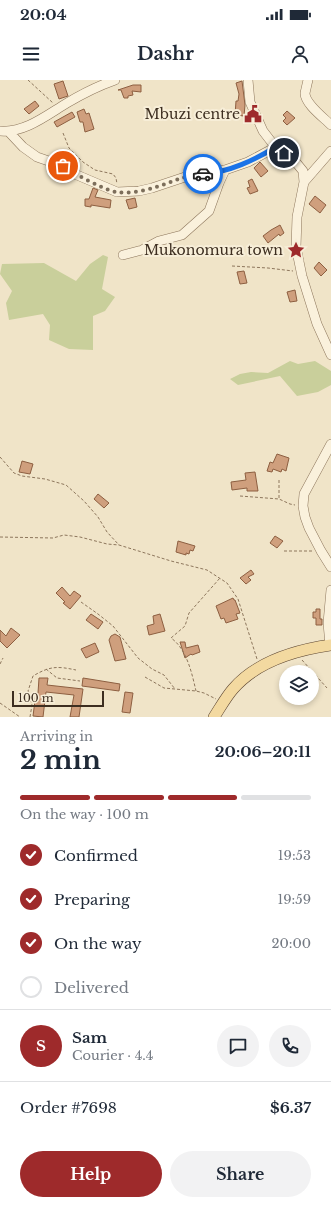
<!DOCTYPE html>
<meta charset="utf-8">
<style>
body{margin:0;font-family:"Libre Baskerville",serif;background:#f2f2f3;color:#1f2937;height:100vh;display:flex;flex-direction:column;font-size:15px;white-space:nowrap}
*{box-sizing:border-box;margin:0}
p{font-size:13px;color:#747a83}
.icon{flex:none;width:22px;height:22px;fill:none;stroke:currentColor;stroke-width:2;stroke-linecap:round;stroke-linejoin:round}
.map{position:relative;height:637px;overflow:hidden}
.drawer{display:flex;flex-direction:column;background:#fff;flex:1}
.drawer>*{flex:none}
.controls{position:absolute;left:279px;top:585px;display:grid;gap:8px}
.controls a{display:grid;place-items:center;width:40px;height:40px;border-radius:50%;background:#fff;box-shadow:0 2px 6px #0003;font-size:20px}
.scale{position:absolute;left:12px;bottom:10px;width:92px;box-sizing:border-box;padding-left:4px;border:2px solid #3d2e20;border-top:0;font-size:11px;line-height:14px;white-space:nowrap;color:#3d2e20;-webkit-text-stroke:3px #f7eed8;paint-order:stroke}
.pin{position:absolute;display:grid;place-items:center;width:34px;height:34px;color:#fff;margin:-17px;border:2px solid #fff;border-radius:50%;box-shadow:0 1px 4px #0007}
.courier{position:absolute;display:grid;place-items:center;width:40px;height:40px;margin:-20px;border:3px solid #1a73e8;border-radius:50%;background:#fff;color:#222;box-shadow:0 1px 5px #0007}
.summary em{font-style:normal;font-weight:700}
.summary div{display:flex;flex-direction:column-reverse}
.summary{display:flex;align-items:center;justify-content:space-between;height:68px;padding:0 20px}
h1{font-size:26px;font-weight:700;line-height:30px}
.bar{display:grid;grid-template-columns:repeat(4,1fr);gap:6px 4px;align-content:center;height:48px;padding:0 20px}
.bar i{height:5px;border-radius:3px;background:#e0e1e3}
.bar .on{background:#9e2a2b}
.bar p{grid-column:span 4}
.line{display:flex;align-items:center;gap:10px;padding:0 20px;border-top:1px solid #e0e1e3}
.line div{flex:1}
.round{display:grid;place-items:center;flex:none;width:42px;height:42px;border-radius:21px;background:#f2f2f3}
ol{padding:0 20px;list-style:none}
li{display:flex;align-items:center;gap:12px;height:44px}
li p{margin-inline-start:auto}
li .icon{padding:4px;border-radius:50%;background:#9e2a2b;color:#fff;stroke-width:4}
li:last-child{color:#747a83}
li i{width:22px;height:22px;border:2px solid #e0e1e3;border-radius:50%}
.action{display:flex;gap:8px;margin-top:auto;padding:8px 20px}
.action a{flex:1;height:46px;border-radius:24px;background:#9e2a2b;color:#fff;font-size:16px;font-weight:700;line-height:46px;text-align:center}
.action a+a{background:#f2f2f3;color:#1f2937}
.status{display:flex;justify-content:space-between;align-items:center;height:28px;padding:0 20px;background:#fff;direction:ltr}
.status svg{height:11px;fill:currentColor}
header{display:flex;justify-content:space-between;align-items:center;height:52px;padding:0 20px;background:#fff;font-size:18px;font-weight:700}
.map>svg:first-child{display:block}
.green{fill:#c9cf9b}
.building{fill:#cf9f7d;stroke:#8d5f41}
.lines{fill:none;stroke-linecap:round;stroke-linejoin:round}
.minor-casing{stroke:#8d765c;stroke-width:10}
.major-casing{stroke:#5b4430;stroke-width:12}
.path{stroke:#8d765c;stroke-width:1;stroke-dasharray:3 2;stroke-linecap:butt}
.minor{stroke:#faf1dc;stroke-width:9}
.major{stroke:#f3d9a0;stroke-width:11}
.done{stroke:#7c6e5b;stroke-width:4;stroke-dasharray:0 7.2}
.route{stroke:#1a73e8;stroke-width:5}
.labels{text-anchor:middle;stroke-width:4;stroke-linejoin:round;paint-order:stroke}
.poi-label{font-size:14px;fill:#3d2e20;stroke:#f7eed8;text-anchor:end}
</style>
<div class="status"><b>20:04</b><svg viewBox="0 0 49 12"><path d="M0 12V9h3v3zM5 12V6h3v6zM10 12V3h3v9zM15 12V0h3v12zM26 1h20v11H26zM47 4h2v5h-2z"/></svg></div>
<header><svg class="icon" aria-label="menu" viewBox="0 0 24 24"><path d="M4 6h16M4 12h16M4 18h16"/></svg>Dashr<svg class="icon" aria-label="person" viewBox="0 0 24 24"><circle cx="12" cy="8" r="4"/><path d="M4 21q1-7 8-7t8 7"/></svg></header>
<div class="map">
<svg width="331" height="637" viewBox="0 0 331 637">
<rect width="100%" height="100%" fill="#f0e4c8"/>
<path class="green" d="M103 175 108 177 102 209 115 217 105 231 93 236V270L69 269 49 260 50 245 43 234 9 240 6 223 12 211 0 194 2 184 44 183 76 201 90 184Z
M290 281 298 284 315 281 331 291V305L318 312 297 316 280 296 238 305 230 299 240 294 251 292 268 293Z"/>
<path class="building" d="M63 1 68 16 59 19 54 4Z
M242 1 245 25 244 36 235 35 236 21H238L239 14 236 3Z
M133 5H141V12L132 11 133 15 128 16V18H124L121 10H118Z
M35 21 39 26 29 34 24 29Z
M84 29 86 34 89 33 94 49 85 52 83 42H80L77 32Z
M287 31 295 38 287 45 283 41 286 38 283 35Z
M72 32 75 37 57 47 54 42Z
M260 82 268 91 261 97 254 88Z
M252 99 258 111 250 114 247 108 250 107 248 101Z
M93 108 98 110 95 117 111 120 110 128 91 125V127L85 126V119H89Z
M315 116 326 125 320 133 309 124Z
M135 118 137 127 129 129 126 120Z
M280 145 284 153 280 156 279 154 268 163 263 156 271 150Z
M319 182 327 190 321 196 314 188Z
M244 191 247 203 240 204 237 192Z
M295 210 297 221 290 222 287 212Z
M277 374 289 378 286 391 282 389 281 392 273 389 272 392 267 391 270 382 273 383Z
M22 381 33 384 30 394 19 392Z
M255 392 258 411H247V408L232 410 231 402 246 400 245 393Z
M98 414 109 423 104 428 94 419Z
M275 456 283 461 277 468 270 463Z
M178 461 195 466 193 471 190 470 189 474 186 473V475L176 472Z
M251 490 254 494 248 497 251 500 246 504 240 498Z
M62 507 70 516 74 511 81 516 70 529 63 523 65 522 56 513Z
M233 518 234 520H235L240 533 236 534 238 539 226 543 224 538 221 539 216 526Z
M316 529H320V539H322V545H316V538H313V532H316Z
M91 534 103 542 98 549 86 540Z
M160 534 165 551 149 555 147 546 154 544 153 536Z
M11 548 20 555 7 568 0 561V550L6 556Z
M115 554 120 557 126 579 115 581 109 560 111 556Z
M180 562H185L186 568 198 565 200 572 192 575 191 574 185 578Z
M95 563 99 572 86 578 81 569Z
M39 598H48L47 605 83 609 79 637H70L74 615 46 612 43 637 33 636 36 613H38Z
M83 598 120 604 119 611 82 606Z
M125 612 133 613 130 633 122 632Z"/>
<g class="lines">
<g class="minor-casing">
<path id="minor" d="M248 0 250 22 263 51 273 64 294 80 303 91 304 102 297 137 296 167 302 196 317 244 331 275
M308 0C307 4 306 9 305 13 305 24 323 37 331 45
M0 51C25 53 47 35 67 23 82 14 98 6 115 0
M8 51 23 67 37 77 63 86 77 95 117 112 139 111 152 108 185 97 225 90 248 82 276 67
M304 102 331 71
M123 175 142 170 159 161 182 155 209 131 219 103 225 90
M331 364 304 414 303 426 305 437 309 448 321 471 331 487
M330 565 328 543 331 510"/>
</g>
<g class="major-casing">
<path id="major" d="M214 637C220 628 226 617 233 609 257 581 296 570 331 565"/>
</g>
<path class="path" d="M28 0 53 23
M63 53 69 68 83 82 95 90 113 94 116 98 117 104
M232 186 268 188 293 191
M0 377 14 393 22 396 45 399 66 405 84 421 98 437 107 452 119 465 171 481 207 490 227 503 238 519 257 579
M279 400V419
M240 416 279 419 290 424 295 425
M0 457 53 458 64 455 80 457 107 464 119 465
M284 471H312
M81 522 98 534 113 546 138 578 152 589 164 595 175 609
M302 580 327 608
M0 584 3 578
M46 589 57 598 80 601
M145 597 164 608 196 611 204 613 216 619
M196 611C192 594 187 569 171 558L185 546 189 533 220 498
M0 623 20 637
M30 637 32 625 28 611 33 596C50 586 57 586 76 590"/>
<use href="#minor" class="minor"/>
<use href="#major" class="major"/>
</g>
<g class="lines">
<path class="done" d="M63 86C75 94 102 109 116 112 127 114 142 111 153 108 170 103 185 95 203 94"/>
<path class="route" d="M203 94C230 92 254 80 276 67L284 73"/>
</g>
<defs>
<g id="civic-bare" transform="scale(1.38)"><path d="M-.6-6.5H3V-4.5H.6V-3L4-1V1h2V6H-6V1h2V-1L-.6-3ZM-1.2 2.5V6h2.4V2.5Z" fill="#9e2a2b" stroke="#f7eed8" stroke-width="2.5" paint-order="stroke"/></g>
<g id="sight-bare" transform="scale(1.38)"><path d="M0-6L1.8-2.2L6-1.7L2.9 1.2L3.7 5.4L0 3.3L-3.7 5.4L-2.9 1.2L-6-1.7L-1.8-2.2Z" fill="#9e2a2b" stroke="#f7eed8" stroke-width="2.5" paint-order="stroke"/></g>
</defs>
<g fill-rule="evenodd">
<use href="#civic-bare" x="253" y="34"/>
<use href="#sight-bare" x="296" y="170"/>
</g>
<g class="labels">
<g class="poi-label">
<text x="240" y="39">Mbuzi centre</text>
<text x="283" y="175">Mukonomura town</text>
</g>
</g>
</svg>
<div class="controls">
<a><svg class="icon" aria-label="layers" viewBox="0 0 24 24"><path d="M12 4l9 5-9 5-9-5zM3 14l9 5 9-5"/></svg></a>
</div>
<div class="scale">100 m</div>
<div class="pin" style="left:63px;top:86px;background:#ea580c"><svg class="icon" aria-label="bag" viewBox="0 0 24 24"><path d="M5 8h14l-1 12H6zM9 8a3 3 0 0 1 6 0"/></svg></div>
<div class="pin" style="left:284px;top:73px;background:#1f2937"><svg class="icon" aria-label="home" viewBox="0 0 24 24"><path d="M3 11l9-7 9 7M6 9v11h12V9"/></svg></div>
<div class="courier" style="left:203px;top:94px"><svg class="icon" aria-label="car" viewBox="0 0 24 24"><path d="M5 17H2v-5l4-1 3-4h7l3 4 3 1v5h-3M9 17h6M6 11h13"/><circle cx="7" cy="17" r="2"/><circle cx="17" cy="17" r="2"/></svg></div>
</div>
<section class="drawer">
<div class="summary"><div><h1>2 min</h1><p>Arriving in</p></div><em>20:06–20:11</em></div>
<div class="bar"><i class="on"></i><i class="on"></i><i class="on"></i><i></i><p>On the way · 100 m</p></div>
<ol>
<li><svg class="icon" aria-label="check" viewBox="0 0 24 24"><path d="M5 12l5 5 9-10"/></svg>Confirmed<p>19:53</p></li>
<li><svg class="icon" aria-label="check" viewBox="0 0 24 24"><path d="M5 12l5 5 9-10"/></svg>Preparing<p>19:59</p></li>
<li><svg class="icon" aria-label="check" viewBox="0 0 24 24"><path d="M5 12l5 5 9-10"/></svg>On the way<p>20:00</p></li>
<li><i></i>Delivered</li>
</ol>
<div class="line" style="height:72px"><b class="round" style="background:#9e2a2b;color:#fff">S</b><div><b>Sam</b><p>Courier · 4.4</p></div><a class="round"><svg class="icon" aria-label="chat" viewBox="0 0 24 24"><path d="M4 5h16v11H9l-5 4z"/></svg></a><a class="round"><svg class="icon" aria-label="phone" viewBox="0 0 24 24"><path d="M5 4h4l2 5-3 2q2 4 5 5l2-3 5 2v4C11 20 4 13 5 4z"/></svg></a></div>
<div class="line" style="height:52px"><div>Order #7698</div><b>$6.37</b></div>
<div class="action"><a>Help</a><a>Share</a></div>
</section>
